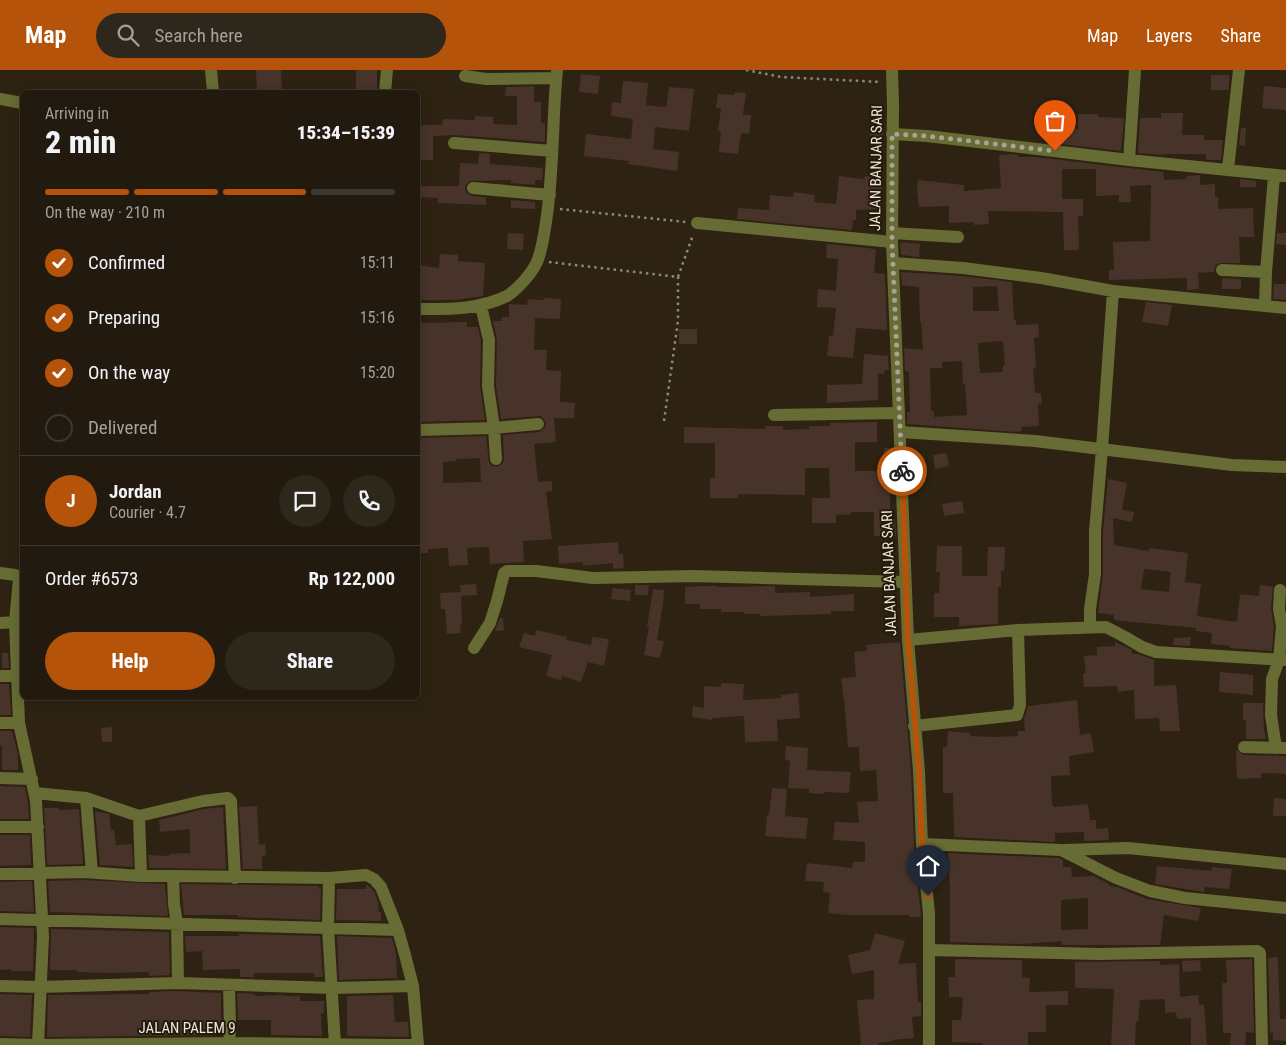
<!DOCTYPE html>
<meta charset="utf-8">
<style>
body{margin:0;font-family:"Roboto Condensed",sans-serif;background:#2e271c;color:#f1f3f6;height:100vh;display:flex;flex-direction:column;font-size:19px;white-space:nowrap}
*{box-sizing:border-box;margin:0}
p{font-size:16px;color:#a2a19e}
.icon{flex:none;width:28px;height:28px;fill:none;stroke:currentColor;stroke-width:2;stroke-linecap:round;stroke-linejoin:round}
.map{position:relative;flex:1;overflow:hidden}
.panel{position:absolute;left:20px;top:20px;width:400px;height:610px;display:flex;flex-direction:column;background:#221a0e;border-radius:8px;box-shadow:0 2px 12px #0003,0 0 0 1px #3f382e}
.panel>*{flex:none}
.pin{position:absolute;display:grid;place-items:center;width:42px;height:42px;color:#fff;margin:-51px -21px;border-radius:50% 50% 50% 0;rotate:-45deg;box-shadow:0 0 5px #0007}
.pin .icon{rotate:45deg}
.courier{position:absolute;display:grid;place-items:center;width:50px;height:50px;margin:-25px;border:4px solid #b45309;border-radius:50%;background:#fff;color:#222;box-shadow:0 1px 6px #0007}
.head em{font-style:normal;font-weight:800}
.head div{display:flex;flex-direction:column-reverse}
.head{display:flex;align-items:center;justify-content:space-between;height:85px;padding:0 25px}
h1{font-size:32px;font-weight:800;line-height:38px}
.bar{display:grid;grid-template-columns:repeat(4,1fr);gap:8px 5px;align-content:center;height:60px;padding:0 25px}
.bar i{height:6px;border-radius:4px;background:#3f382e}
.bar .on{background:#b45309}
.bar p{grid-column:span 4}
.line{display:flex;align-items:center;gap:12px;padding:0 25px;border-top:1px solid #3f382e}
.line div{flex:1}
.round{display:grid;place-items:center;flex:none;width:52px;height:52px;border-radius:26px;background:#2e271c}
ol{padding:0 25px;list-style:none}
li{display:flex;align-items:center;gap:15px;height:55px}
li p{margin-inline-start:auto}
li .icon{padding:5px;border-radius:50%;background:#b45309;color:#fff;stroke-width:4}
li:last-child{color:#a2a19e}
li i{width:28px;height:28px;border:2px solid #3f382e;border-radius:50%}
.button{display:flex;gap:10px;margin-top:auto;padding:10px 25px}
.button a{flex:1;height:58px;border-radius:30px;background:#b45309;color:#fff;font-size:20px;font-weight:800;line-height:58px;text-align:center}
.button a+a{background:#2e271c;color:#f1f3f6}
header{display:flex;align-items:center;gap:30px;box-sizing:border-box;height:70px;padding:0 25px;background:#b45309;color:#fff}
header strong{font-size:24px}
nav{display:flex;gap:28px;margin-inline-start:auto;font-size:18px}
.search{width:350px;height:45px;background:#2e271c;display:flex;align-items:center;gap:12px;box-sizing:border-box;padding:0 18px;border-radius:28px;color:#a2a19e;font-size:19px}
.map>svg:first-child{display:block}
.building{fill:#47332a;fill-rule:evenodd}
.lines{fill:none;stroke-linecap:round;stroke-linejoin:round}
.path{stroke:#91887a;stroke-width:2.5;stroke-dasharray:2.5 4;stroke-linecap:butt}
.minor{stroke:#676c34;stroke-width:12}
.tertiary{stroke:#676c34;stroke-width:12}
.done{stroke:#aaa295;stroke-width:5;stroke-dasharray:0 9}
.route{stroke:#b45309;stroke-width:6}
.labels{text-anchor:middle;stroke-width:4;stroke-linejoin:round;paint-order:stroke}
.street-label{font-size:15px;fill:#ede6db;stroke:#241a09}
</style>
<header>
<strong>Map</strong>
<div class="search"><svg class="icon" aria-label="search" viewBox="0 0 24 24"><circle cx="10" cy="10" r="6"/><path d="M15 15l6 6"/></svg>Search here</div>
<nav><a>Map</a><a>Layers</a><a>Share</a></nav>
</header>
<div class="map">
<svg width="1286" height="975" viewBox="0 0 1286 975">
<rect width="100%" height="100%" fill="#2e2312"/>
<path class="building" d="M256 0H281L282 22H257Z
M356 0H377V22H356Z
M581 4 600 6 598 24 579 22Z
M1211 5H1229V20H1211Z
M623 11 648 13 646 35 666 37 669 17 694 19 689 61 655 57 653 79 679 82 677 101 628 94 629 91 584 86 586 64 631 69 633 49 611 46 612 32 621 33Z
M534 16V32H541V53H545V72L455 65 433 66V90H418V55H442L443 49 475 50V46L493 47V54L517 55V26H505L506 17Z
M1264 16 1286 18V40L1262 38Z
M735 22 746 23 743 45H751L749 64 741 63 738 84 719 82 721 61H718L721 38H716L718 24 734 25Z
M1161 43H1183L1182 65H1204V70H1223L1221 90H1206V84H1163V85L1138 83 1140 48H1161Z
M1078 44H1098V47L1124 48 1121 81 1052 73V59H1078Z
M871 53H883V68H870Z
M1241 58H1246L1245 76 1239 75Z
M479 83 490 84V94L543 98 542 110H535V115L511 113V110L469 111 465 117 466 122 472 126 486 127V135L438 133V128L418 127V116H459L460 93 478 94Z
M1013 84 1018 85V87H1035L1163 102 1164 110 1187 109 1186 106 1200 105V115L1215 114V127H1218V139L1253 138 1254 167H1239L1240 193H1219L1215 196 1214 202 1198 203 1199 219 1187 220V208L1109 210V200H1114L1113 172 1150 171 1151 115 1130 116 1131 132H1119V125L1096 126V99H1062V129H1083V146H1078L1079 180H1064L1063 142 988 141 989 154 974 155V152L949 153V136L919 137 917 121 918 110 964 115V121L1001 118 999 85Z
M839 106 864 109 865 106 883 108 880 139 856 140V150H853L852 160 737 149 738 138 769 140 770 125 793 127 794 122 815 125 814 132 836 134Z
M1240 109 1256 111V117H1240Z
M511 130 535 132V139L511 138Z
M508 163 524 164 523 180 507 179Z
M1277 163H1286V175L1276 174Z
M900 172 920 174 919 187 901 185Z
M827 174 876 179 874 203 885 204 887 260 856 258 853 288 827 286 829 266H833L836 238 817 237 818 219 836 221 838 189 826 188Z
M440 184 458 185V191L485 193 483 226 455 230H418V195L439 198Z
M901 202 962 206 1012 212 1014 250H1016V255L1038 254 1039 267 1034 268 1036 298 1033 299 1035 323H1041L1042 333 1038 334 1039 356 1021 357 1022 361 1016 362 907 354V342H910L909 302 905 301 904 278 923 280 921 252H920L919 217 902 215ZM997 216 999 241H973V217ZM1003 271 1005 295H1003V302L980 303 978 273ZM962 291 963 314H965L967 345 934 347V341H931L930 298H942V292Z
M1222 208 1241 209V219H1222Z
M1274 214H1286V230L1273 229Z
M544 228 561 229 560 249 535 248 534 280H547L546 300 561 301 560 332 575 333 574 348H554L556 372 534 374 538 412 552 411V421L546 422 552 469 523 471 524 492 490 494 489 477H487L467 478 468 495 449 496 448 478 428 479V483H418V368L486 366 489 393 492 396 497 397 503 393 504 389 503 365 539 362 545 358 546 353 541 346 501 349 496 316 497 270 493 251H502V247H509V234L527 235 528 229 544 230ZM480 388 481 412 443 413V392L456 391V389Z
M1146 232 1172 235 1168 256 1142 252Z
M467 252V257H478L481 271 480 316 485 350 418 352V295L421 294 420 253Z
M679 259H697V274H679Z
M864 284 888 286 889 300H885L884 304 878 303V330L827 333V315L862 314Z
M877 352V372H855V401H890V449H895L896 466H874V442H851V444L836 445V453H812V428H830L829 398H805V425L738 424V428H710V408H715V373H684V357L765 359V356H783V360L809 359V356H830V353Z
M884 378H892L893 390H884Z
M947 383 949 396 935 399 933 385Z
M1108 409 1127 413 1122 440 1134 442 1132 452 1113 448 1114 475 1148 481 1150 478 1188 483 1185 512 1201 514 1197 546 1236 552 1237 551 1240 524 1259 526 1260 515 1273 517 1271 539 1274 556 1272 581 1230 578V576L1211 574 1212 563 1196 561V558L1114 550V545L1098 543 1103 504V461ZM1144 499 1171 502 1169 522 1141 519Z
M962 431 964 443 944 446 942 434Z
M618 472 619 484H623L624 498 613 499V493L583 496V492L559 494 558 476Z
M937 476H962V506H987L988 477H1005L1004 501H1001V517H998V554L959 556V547H934V523H939L940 502H936Z
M476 514 477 525 461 526 462 553 460 554 461 563 447 564 445 539H441L440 523 461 522 460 515Z
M635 515H649L648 525H635Z
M700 516H717V517L775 516V523L810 522V527L854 524V541H831V544L760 546V544H744V542H721V539H700V534H685V517Z
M613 518 631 520 630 531 611 529Z
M653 519 664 520 663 534 657 570 664 571 660 588 644 585 649 557H647Z
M500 548H503L504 560 495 561Z
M536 560 567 567 566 570 591 575 592 567 609 569 604 596 588 592 581 612 562 606 561 610 546 606 552 585 519 577 524 563 535 566Z
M1191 567 1190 576 1173 575 1174 568Z
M900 572 911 702 914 775 921 847H909V845H848L828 843 830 823 823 822 824 812 805 811 807 793 852 798 853 792H865V772L833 770 835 752 859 753 857 732 878 731 876 700 860 701 859 677H848L845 639 841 608 856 607 854 582 867 581 866 575Z
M1115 572 1132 580V584H1138L1154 590V616L1176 615 1180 661H1160L1159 648 1135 649 1134 620 1118 622 1117 616 1084 617 1083 603H1086L1084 586 1097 585V577L1115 576Z
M2 583H8L9 598H2Z
M1220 602 1253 605V625L1219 622Z
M721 613 744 614 743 630 781 628V625L798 623 800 648 777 650 778 671 745 672 744 646 712 648V650L692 647 693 636 704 638V616L721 617Z
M0 614H9L11 645H0Z
M1077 630 1080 665 1091 663 1094 682 1069 686 1070 705 1051 706 1052 734 1054 737 1088 734 1090 750H1096V759L1108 758 1109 770 1084 771V762L1055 763V772L954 767 953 723H943V677H947L948 661 970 663V666L994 667 1018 666V661H1025L1024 649 1028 636Z
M1243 633H1263L1264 662H1265L1266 669H1246V650H1243Z
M112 657V672H102L101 658Z
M0 661H12L18 685V700H2V676L0 675Z
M786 676 808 678 807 700 851 702 849 723 824 722V724L809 723V719L788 718 790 691 785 690Z
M1236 680 1244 685 1286 686V704L1261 703V708L1237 709Z
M0 716 25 717 28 732 29 749H0Z
M772 718 787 719 785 746 808 748 806 769 765 766 767 745H769Z
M1274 728 1286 729V746H1273Z
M257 736 259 775 265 774 266 785 262 786V799H243L239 737Z
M223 737 226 799 149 798 148 785 169 786V784L190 783V759L160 762 159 750 204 739Z
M44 738H59V740L79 739 83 794 47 795Z
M95 741 109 744 111 760H114L116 775 132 774 133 797 100 795Z
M0 765H30L31 795 0 796Z
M948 783 1059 788 1063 790V797H1071L1072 807 1094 806 1109 814V816L1117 817 1147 829 1201 838 1198 851 1164 845 1160 875H1062V871L1022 874 950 872V819ZM1088 828V859L1061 860V830Z
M1157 796 1212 801V797L1232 799 1229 819 1205 817 1204 822 1155 814Z
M83 810 165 814 168 846 50 842 48 811Z
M32 811 34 842 0 841V812Z
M181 814 319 816V819H321L320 850 238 847V845H184Z
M366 814 374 821 378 832 379 842H381V851L336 850 337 819H366Z
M0 857 34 858 33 901H11V899L0 900Z
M51 859 169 862 170 905 149 906V902L108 903 77 902V900H50Z
M875 863 905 871 898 894 916 893 918 932H921V946L912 947 914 968 892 970 893 971 878 973V975H861L857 930 874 929V900L852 904 848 885 870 880Z
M239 864 320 866 323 907H314V903H254V907H240V899L203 900 202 881 186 882 185 866H239Z
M337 866 392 868 396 884 397 908 339 910Z
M1278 887 1280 949H1286V971L1273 970V963H1270L1268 888Z
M955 889 1022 890V907L1030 908 1029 922 1068 921V935H1046V962H1028V975H983L982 973 952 972V950H961L963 927H949L948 907H955Z
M1252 889 1254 963 1246 962 1245 975H1230L1231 963H1223L1222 913H1227L1226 890Z
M1200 890 1201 901 1183 902 1182 891Z
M1160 891V895L1179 894 1180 927 1198 925 1199 935 1204 934 1207 975H1191V948L1177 949 1176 942 1165 943V929L1140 930 1138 952 1136 951 1135 975H1111L1114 919 1075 918V892Z
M176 921 221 923V965L47 967 48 925 149 924V922Z
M237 923 255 924V926L284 925V926H300V931H324V943H321L322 966 271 965V950H238Z
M0 924 32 925 30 967 0 966Z
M393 925 395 952H408L409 967 347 966V926Z"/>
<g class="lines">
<path class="path" d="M746 0 781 7 881 12
M560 139 686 152
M549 192 678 207 693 165
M664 351 678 251V207"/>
<path class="minor" d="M211 0 213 22
M465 6 486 9 556 8
M385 22 387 0
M0 29 22 33
M892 64 927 66 1129 90 1286 106
M454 73 552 81
M1129 90 1135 0
M1228 99 1239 0
M473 118 550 125
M697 153 892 172
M892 163 958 167
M893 193 963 198 1041 208 1113 221 1286 238
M1222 200 1266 202 1274 106
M481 236 489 270 488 316 494 358 496 389
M1265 236 1266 202
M418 239C449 239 478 240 507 226 517 220 532 203 537 192 542 180 544 165 546 152 554 101 552 50 557 0
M774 345 899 343
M418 360 494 358 538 354
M901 362 1035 371 1232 395 1286 397
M0 503 15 505 19 509 15 552 19 653 36 731 43 867 38 975 0 974
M0 553 15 552
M1090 557V539L1095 504V461L1102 379 1113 221
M908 570 1018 560 1106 557 1125 567 1142 577 1156 582 1286 590
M474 578 490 553 497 531 504 503 507 501H536L593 508 694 506 905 512
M0 606H16
M0 653H19
M914 656 1017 645 1020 635 1018 560
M1244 677 1286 678
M1276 678 1271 645 1272 609 1279 590 1282 556 1279 539 1280 520
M0 708 32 709
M35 723 86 728 139 746 141 806
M86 728 92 803
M139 746 203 731 228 728 231 731 235 808
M0 757H38
M922 774 1061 780 1116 808 1150 821 1185 828 1286 838
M1064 780 1128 778 1286 794
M0 804 83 802 141 806H173
M329 808 328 858 335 975
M0 849 398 860
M929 880 1099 884 1257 881 1260 883 1262 975
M178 913 177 854 174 834 173 806 329 808 366 805 374 809 381 817 398 860 405 885 413 916 418 975H390
M0 916 40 917 178 913 333 918 413 916
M38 975 229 973 387 975
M229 975 230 959 229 915"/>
<path class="tertiary" d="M892 0 893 34 892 172 908 570 919 701 922 774 929 843V975"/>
</g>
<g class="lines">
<path class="done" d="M902 401 892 172V64L927 66 1055 81"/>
<path class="route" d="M902 401 908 570 919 701 922 774 928 826"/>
</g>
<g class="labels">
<g class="street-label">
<text transform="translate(876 98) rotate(-89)" y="5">JALAN BANJAR SARI</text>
<text transform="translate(889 503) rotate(-92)" y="5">JALAN BANJAR SARI</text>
<text x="187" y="963">JALAN PALEM 9</text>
</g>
</g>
</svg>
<div class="pin" style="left:1055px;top:81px;background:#ea580c"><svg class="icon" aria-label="bag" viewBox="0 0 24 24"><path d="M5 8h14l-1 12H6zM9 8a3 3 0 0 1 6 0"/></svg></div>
<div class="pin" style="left:928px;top:826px;background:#1f2937"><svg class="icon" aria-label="home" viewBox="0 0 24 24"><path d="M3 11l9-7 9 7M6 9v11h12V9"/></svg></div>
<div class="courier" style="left:902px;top:401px"><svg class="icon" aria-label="bike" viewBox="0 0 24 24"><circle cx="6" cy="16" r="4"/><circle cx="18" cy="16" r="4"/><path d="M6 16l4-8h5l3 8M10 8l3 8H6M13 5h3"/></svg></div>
<section class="panel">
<div class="head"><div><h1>2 min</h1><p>Arriving in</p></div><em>15:34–15:39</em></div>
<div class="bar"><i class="on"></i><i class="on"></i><i class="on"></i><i></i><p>On the way · 210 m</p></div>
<ol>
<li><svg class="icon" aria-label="check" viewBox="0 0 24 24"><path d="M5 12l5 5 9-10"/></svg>Confirmed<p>15:11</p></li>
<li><svg class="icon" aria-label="check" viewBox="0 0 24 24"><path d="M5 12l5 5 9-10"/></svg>Preparing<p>15:16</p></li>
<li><svg class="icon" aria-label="check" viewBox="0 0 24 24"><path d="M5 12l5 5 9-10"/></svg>On the way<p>15:20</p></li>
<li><i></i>Delivered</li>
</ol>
<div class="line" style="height:90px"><b class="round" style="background:#b45309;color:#fff">J</b><div><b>Jordan</b><p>Courier · 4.7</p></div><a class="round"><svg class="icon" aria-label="chat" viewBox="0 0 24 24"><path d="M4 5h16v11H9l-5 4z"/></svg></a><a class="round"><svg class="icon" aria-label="phone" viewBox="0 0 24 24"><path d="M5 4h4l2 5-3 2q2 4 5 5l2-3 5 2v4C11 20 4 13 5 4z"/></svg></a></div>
<div class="line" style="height:65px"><div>Order #6573</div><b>Rp 122,000</b></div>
<div class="button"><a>Help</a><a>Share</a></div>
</section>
</div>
